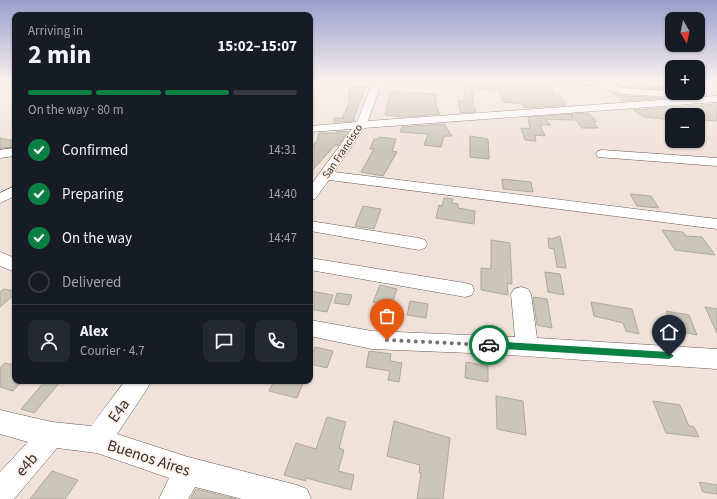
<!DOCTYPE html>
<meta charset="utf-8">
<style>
body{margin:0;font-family:"Source Sans 3",sans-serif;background:#242831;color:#f1f3f6;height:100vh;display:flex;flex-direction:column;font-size:15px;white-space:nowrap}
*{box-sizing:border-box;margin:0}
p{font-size:13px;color:#9ea1a6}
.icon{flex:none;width:22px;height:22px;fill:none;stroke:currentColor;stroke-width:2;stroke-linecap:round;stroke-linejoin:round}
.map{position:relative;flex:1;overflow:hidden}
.side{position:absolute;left:12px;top:12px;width:301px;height:372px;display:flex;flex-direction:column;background:#171b24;border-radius:8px;box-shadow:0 1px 3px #0004}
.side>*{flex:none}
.needle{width:26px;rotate:171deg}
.tools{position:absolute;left:665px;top:12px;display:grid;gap:8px}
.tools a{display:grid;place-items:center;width:40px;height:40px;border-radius:8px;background:#171b24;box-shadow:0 1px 3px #0004;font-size:20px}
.pin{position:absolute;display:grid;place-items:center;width:34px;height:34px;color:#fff;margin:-41px -17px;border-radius:50% 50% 50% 0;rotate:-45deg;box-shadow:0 0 4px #0007}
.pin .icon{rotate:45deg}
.courier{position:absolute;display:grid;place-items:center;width:40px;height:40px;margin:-20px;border:3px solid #0b8043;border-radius:50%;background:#fff;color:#222;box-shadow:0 1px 5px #0007}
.overview em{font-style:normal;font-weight:700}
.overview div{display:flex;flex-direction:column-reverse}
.overview{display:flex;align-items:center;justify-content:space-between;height:68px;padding:0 16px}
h1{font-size:26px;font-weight:700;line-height:30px}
.bar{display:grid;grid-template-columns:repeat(4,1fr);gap:6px 4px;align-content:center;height:48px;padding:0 16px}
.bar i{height:5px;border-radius:3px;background:#363941}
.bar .active{background:#0b8043}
.bar p{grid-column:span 4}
.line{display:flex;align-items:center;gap:10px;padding:0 16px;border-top:1px solid #363941}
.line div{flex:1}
.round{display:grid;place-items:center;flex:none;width:42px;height:42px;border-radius:8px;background:#242831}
ol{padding:0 16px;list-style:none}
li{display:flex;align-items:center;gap:12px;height:44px}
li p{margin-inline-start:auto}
li .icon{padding:4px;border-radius:50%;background:#0b8043;color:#fff;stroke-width:4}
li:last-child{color:#9ea1a6}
li i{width:22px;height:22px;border:2px solid #363941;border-radius:50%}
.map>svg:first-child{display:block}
.building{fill:#ccc6b8;stroke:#afa99c}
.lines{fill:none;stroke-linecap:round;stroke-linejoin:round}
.minor-casing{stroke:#675b54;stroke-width:1}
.minor{fill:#fff;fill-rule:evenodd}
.route{fill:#0b8043}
.done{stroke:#78706a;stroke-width:4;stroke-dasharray:0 7.2}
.labels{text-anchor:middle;stroke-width:3;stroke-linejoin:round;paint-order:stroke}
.far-street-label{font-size:11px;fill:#37322e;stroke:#feefe6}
.near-street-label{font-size:16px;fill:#37322e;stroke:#feefe6}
</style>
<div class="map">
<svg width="717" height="499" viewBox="0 0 717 499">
<rect width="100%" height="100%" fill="#f1e2d9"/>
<path class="building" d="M465 81H511L512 84 539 85 538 83H548L555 96H560L566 105 524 108 523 104 503 102 499 90 473 89V103L476 112 461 113 458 101H464Z
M613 81 645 82 649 87 672 88V90L623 87 610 82 615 83Z
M350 86 366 87 354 117V121L334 122V118H343L344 119 343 116 351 99H348Z
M390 91 436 94V106L440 114 404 117 385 115Z
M613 93 622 96 666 98 623 101Z
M717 104V121L702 120 698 115H672V120L644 117 633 110Z
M589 113 597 122H593L598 128H582L571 114Z
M571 114 573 120 544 119 551 125H540L545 136 535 135 536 141 525 140 521 128 530 129 528 117Z
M444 124 452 136H444L441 147 424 145 428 134 400 132 402 127Z
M347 131 348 132 338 146 335 145 310 173V148L317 141 319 133H336V132Z
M470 136 488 139 489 159 470 157Z
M379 137 396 139 392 151 397 152 383 176 361 172 374 149H370L374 139H378Z
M0 138 15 141V147L0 148Z
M502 179 531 182 533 192 503 189Z
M630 194 651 196 659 208 637 206Z
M444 198 453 199 452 203 458 204V208L475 211 474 224 436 218 439 205 442 206Z
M363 206 381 209 374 229 355 226Z
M662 230 683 232 686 236 702 237 715 255 675 250Z
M560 236 563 250 566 268 557 267 554 249 549 248 548 238 552 239Z
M491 240 510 243 512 284 507 283 508 295 481 290V268L491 269Z
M545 272 560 274 564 295 548 292Z
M380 285 397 289 391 307 373 302Z
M4 289 15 291V294L0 307V292Z
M310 291 333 295 327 312 310 309Z
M337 293 352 295 349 305 334 303Z
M533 297 547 299 552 328 537 325Z
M410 301 428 304 426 318 407 315Z
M591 302 632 309 639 334 626 331 623 323 594 316Z
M705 307 717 309V333Z
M666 311 689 315 697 335 674 330Z
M658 320 670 322 675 336 663 334Z
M315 347 333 351 327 368 310 364V360Z
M369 351 391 354 390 361 402 363 399 382 388 380 390 371 366 367Z
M466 362 488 366V382L465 378Z
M5 363 15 365V381H22L13 391 0 387V368Z
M45 381H61L34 413 21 409Z
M274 381H304L297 398 269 391Z
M496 396 523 401 526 435 497 429Z
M653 401 680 405 689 426 694 427 699 437 666 433Z
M327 417 346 422 339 448 344 450 338 471 354 475 351 490 306 478V481L284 475 296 443 316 449Z
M394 421 450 438 443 499H417L421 473H419L420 465 387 456Z
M52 471 78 480 65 499H30Z
M699 482 717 485V494L703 492Z
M196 489 236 499H190Z"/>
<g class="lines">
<g class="minor-casing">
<path id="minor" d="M373 81H382L368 121 717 96V102L364 128 334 172 717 219V229L329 180 315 199 310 200V186L352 129 310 132V126L357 122Z
M569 81H601L623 88 671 91 676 94 671 97 622 94 598 86 574 84Z
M15 148V156L0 158V150Z
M602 150 717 158V166L598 157 596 154 598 151Z
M15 186V196L0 203V193Z
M310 221 419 238 425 240 427 244 425 248 419 250 310 231Z
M0 252 15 258V272L0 266Z
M310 258 465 283 472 285 474 290 472 295 465 297 310 270Z
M521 287 528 289 531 294 537 338 717 349V369L495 354 372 349 310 336V320L372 331 515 337 511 294 514 289Z
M125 381H151L147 389 117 434 188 457 297 485 307 489 311 499H242L195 487 188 499H159L169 478 97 453 57 448 14 499H0V472L28 442 0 434V410L52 422 91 426Z"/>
</g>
<use href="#minor" class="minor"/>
</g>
<linearGradient id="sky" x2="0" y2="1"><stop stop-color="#9a9ecd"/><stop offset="0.54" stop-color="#f9f2ee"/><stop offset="1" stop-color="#f9f2ee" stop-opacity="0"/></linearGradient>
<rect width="717" height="151" fill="url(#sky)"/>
<path class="route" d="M489 341 669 352 674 356 669 359 489 348 485 345Z"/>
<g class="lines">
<path class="done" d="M387 340 489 345"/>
</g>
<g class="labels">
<g class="far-street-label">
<text transform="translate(342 151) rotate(-56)" y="4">San Francisco</text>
</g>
<g class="near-street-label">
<text transform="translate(118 410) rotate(-54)" y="6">E4a</text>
<text transform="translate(149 457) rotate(18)" y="6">Buenos Aires</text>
<text transform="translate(26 464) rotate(-49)" y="6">e4b</text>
</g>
</g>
</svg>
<div class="tools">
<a><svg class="needle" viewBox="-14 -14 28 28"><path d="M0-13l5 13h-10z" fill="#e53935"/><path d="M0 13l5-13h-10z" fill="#9ea1a6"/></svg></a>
<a>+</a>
<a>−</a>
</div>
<div class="pin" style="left:387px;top:340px;background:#ea580c"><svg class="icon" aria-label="bag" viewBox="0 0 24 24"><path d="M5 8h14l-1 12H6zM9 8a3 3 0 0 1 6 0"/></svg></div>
<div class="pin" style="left:669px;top:356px;background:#1f2937"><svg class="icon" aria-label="home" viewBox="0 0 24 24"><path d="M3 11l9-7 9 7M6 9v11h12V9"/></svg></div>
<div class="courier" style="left:489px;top:345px"><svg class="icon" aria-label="car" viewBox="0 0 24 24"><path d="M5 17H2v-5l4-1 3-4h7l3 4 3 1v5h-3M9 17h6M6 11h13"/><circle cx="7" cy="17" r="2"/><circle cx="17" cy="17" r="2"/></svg></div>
<section class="side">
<div class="overview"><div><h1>2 min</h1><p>Arriving in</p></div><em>15:02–15:07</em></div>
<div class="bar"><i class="active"></i><i class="active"></i><i class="active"></i><i></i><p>On the way · 80 m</p></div>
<ol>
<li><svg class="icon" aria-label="check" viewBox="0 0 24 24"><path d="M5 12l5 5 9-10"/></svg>Confirmed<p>14:31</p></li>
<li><svg class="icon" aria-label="check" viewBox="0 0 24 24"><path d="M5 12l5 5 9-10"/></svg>Preparing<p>14:40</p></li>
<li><svg class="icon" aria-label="check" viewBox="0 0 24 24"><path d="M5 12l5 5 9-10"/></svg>On the way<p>14:47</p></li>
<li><i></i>Delivered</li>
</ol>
<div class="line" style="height:72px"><a class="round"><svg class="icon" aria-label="person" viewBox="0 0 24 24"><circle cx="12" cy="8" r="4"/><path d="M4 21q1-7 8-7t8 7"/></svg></a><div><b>Alex</b><p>Courier · 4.7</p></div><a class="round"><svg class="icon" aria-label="chat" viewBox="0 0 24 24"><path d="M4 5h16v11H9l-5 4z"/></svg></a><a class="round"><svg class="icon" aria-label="phone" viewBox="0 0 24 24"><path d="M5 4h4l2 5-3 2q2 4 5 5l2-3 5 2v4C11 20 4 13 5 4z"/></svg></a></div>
</section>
</div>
